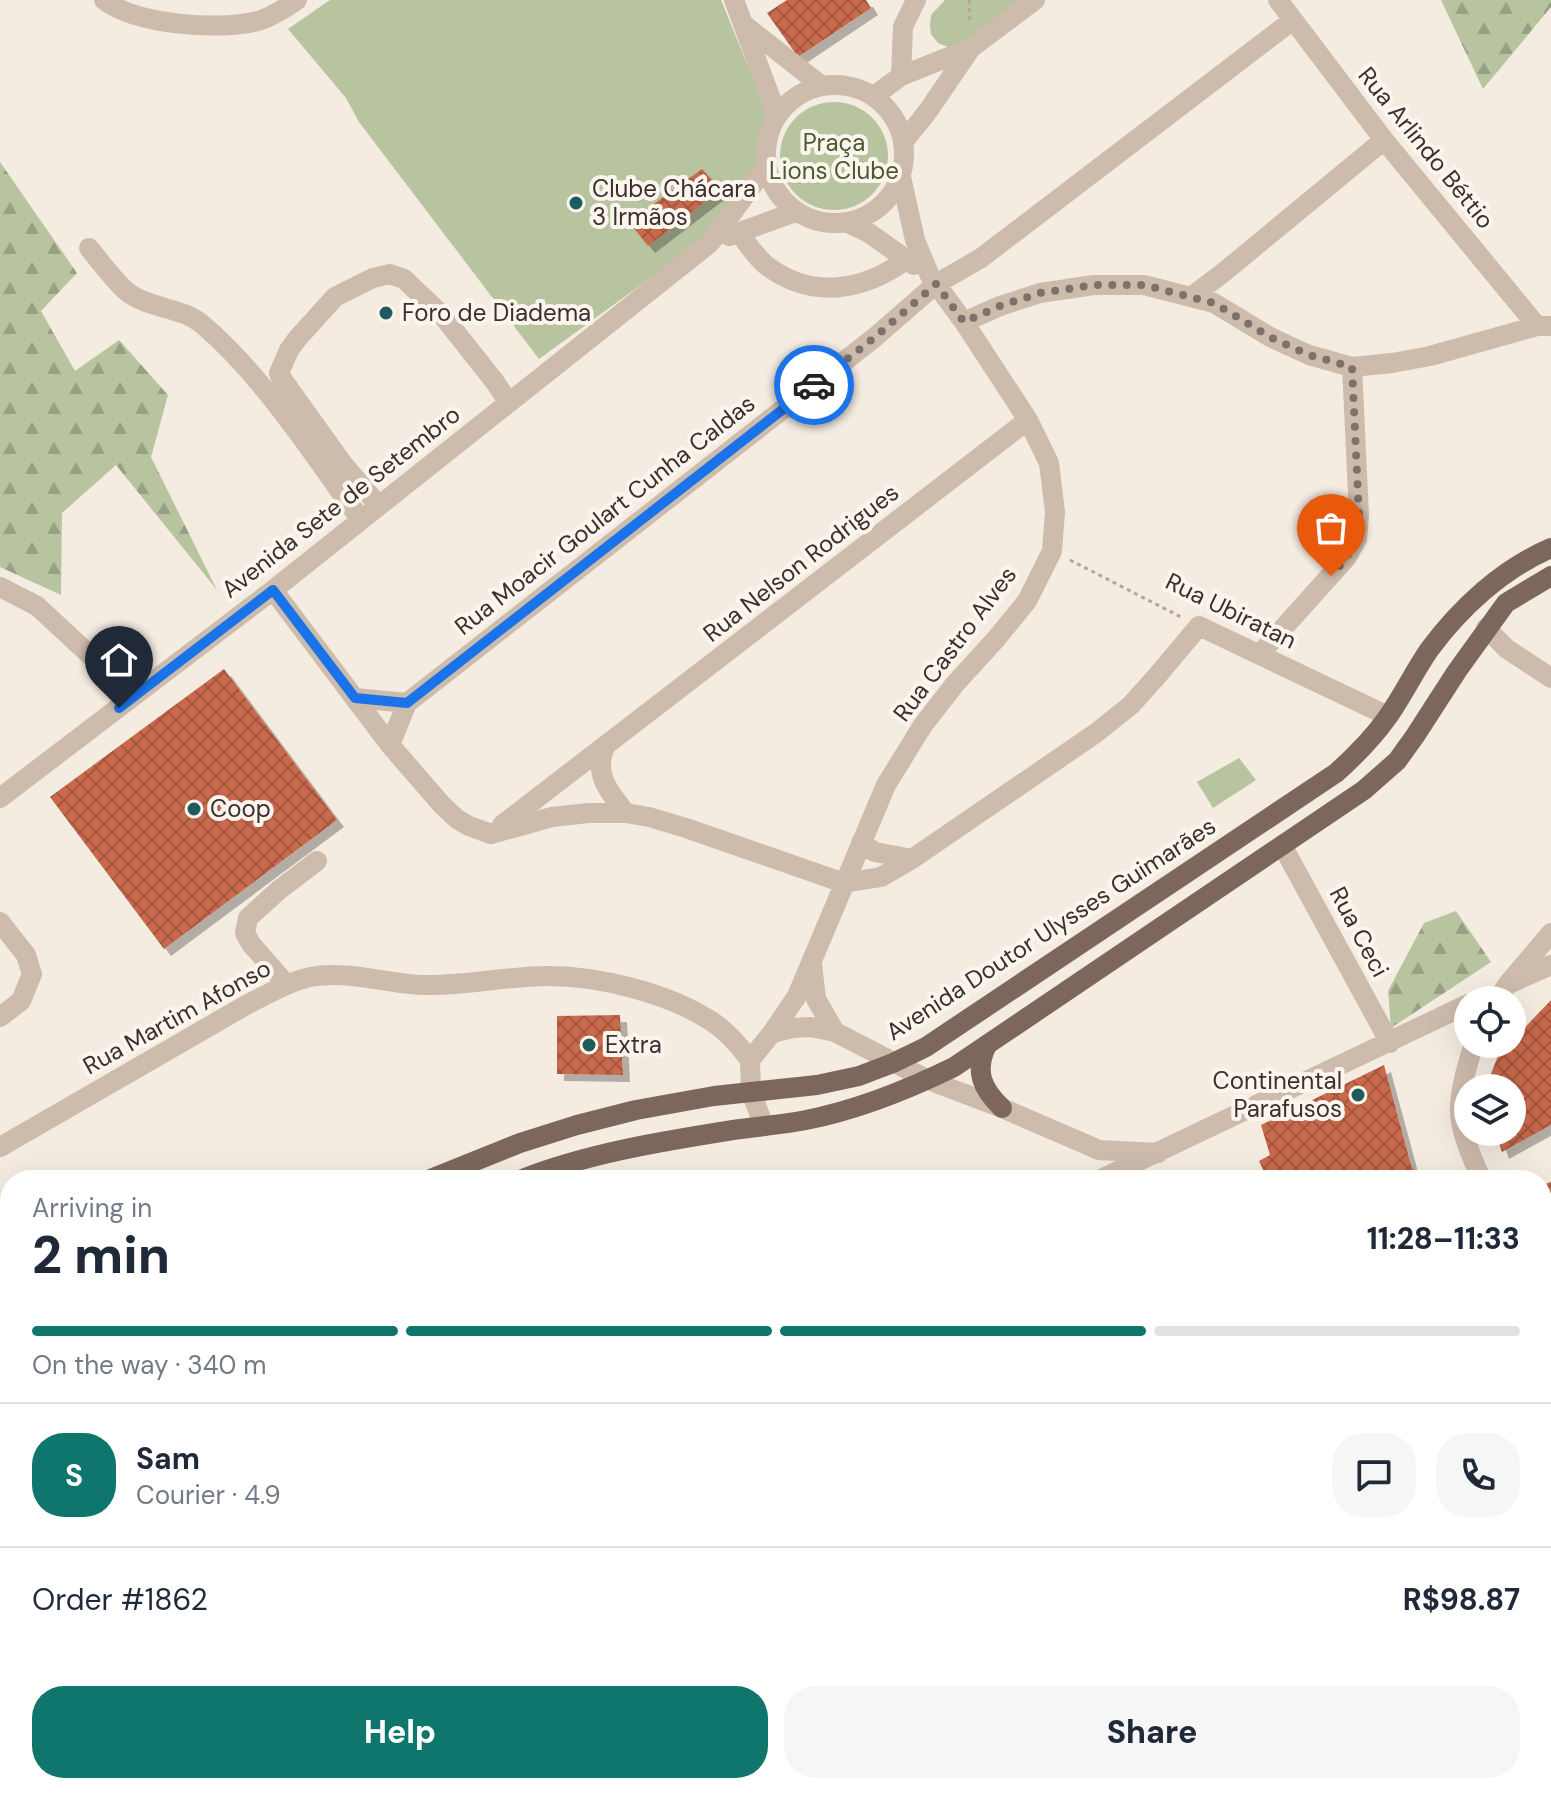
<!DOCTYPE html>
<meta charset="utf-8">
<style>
body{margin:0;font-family:"DM Sans",sans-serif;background:#f6f6f7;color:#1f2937;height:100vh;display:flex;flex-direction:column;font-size:30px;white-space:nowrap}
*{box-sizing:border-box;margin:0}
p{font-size:26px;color:#747a83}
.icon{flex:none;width:44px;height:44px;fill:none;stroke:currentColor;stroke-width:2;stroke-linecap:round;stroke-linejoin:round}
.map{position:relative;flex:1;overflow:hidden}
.sheet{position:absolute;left:0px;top:1170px;width:1552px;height:624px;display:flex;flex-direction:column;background:#fff;border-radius:32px 32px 0 0;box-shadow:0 8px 32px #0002}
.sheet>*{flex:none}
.fabs{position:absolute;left:1454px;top:986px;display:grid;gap:16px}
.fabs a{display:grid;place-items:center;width:72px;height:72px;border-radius:50%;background:#fff;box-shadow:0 8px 32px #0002;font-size:40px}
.pin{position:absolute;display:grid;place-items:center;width:68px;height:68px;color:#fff;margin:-82px -34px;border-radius:50% 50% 50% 0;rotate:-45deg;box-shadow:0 0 8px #0007}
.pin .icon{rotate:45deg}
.courier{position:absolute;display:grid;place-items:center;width:80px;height:80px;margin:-40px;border:6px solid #1a73e8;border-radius:50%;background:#fff;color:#222;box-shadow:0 2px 10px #0007}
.headline em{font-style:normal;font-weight:800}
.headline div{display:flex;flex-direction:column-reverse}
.headline{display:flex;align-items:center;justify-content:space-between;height:136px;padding:0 32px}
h1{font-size:52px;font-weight:800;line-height:60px}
.bar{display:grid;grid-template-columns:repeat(4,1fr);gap:12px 8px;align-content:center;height:96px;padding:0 32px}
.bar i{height:10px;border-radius:6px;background:#e0e1e3}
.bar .on{background:#0f766e}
.bar p{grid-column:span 4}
.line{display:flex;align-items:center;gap:20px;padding:0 32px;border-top:2px solid #e0e1e3}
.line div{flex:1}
.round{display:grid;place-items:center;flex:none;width:84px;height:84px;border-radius:32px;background:#f6f6f7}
.button{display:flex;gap:16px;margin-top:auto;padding:16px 32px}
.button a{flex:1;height:92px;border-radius:32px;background:#0f766e;color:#fff;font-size:32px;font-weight:800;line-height:92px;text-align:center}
.button a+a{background:#f6f6f7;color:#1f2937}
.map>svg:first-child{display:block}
.green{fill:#b8c4a0}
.forest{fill:url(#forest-firs)}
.building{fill:url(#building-cross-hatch);filter:url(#shadow)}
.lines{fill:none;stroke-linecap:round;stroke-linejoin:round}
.path{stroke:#b9a596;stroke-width:3;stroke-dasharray:4 4;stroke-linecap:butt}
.minor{stroke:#cdbbac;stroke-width:20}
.major{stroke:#7d675c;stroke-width:20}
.done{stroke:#7c716b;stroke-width:8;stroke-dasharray:0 14.4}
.route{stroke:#1a73e8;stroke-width:10}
.poi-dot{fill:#1f5a5e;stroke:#fbf5ee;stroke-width:3}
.labels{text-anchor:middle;stroke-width:8;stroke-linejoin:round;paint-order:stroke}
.park-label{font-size:24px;fill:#4a5a2e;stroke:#fbf5ee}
.street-label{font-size:24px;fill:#3b302b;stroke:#fbf5ee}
.poi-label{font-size:24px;fill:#3b302b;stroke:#fbf5ee;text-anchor:start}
</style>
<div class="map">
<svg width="1551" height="1794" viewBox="0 0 1551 1794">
<defs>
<pattern id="forest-firs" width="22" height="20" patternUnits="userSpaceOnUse" patternTransform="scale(2)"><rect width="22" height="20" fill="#b8c4a0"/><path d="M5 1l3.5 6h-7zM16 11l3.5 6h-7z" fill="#97a083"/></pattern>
<pattern id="building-cross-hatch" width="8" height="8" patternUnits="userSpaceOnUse" patternTransform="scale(2)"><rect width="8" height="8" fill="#c8694b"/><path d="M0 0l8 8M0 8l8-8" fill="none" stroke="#a4573f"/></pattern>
<filter id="shadow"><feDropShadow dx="7" dy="7" stdDeviation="0" flood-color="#0004"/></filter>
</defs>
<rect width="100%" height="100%" fill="#f4ebe1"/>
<path class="green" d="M330 0H721L768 115 757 141V166L704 239 539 359 359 122 346 98 288 29Z
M945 0H1021L967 43 948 47 938 43 931 34 930 26 931 15Z
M780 156a54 54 0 1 1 108 0a54 54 0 1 1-108 0Z
M1239 758 1256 780 1213 808 1197 782Z"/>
<path class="forest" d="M1441 0H1551V7L1483 89Z
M0 162 77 273 41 311 75 371 119 340 168 395 151 457 217 590 116 465 62 513 61 595 0 567Z
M1456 911 1491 962 1391 1028 1388 991 1424 923Z"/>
<path class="building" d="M787 0H866L871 8 798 57 767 13Z
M702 169 721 190 648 246 629 222Z
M224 669 337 820 164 949 50 797Z
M1551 1000V1125L1502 1152 1495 1132H1512V1088H1490V1076L1500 1051 1508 1044H1512V1041Z
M620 1015 623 1075 557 1074V1016Z
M1384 1065 1411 1165 1420 1180H1268L1259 1161 1270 1155 1261 1125Z
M1551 1182V1284L1542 1263V1185Z"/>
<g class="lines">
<path class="path" d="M969 0 970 24
M1070 560 1181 617"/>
<path class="minor" d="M104 0C137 25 219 31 258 21 272 17 285 8 297 0
M734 0 777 115
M1278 0 1384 140 1537 326
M743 24 822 86
M901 76 903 27 916 0
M766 154a69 69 0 1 1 138 0a69 69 0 1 1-138 0Z
M874 96 901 76 971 48 1035 0
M904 141 928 111 971 48
M848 223 869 233 914 265
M739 232C747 244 756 257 767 266 813 300 864 291 907 259
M729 236 795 212
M89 248C100 261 117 285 130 294 152 309 182 307 203 325 264 377 313 455 361 520
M1191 297 1224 272 1384 140
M964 322 1000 306 1040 293 1094 285H1144L1214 303 1270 337 1309 355 1352 367 1392 363 1430 356 1537 326H1551
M379 506 343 464 280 376 279 373 289 350 297 339 335 297 373 278 390 274 404 279 442 315 495 382 509 403
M0 587 37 606 134 696
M273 590 390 745 442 805 457 819 469 826 491 834 552 817 588 813H626L649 817 686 828 844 883 881 877 912 859 1096 733 1131 705 1157 676 1199 626 1388 716
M1486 628 1507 649 1551 678
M1260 654 1347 557 1357 539 1359 515 1352 367
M355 698 407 703
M390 745 407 703 874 338 936 284 981 258 1293 20
M605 747C593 774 609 792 626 813
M0 798 273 590 710 243 766 167
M502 825 1028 420
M861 843 875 852 912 859
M1282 845 1390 1043
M0 922 26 955 32 974 21 1001 0 1017
M812 964 816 999 835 1032
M1513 982 1551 965
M287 985 251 944 245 933 248 918 279 890 317 861
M1498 1000 1507 985 1551 933
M772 1033 793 1028 811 1027 835 1032 928 1080 1002 1108 1099 1150 1158 1153
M1474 1044C1468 1062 1459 1094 1460 1113 1461 1134 1473 1161 1482 1180
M764 1126 751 1092 750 1060 772 1033 797 996 886 785 923 725 955 684 996 639 1027 601 1052 551 1055 512 1049 463 1028 420 964 322 930 276 915 240 901 177
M0 1147 248 1004C268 994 288 982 310 977 348 970 387 984 425 985 466 986 507 976 548 976 599 976 668 993 711 1021 727 1031 739 1045 750 1060
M1099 1180 1468 1004
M0 1287 10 1294
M1542 1319 1551 1337
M1542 1626 1551 1612
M0 1667 10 1669
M1542 1693 1551 1692
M120 1784 122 1794
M673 1784 678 1794
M1012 1784 1017 1794
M1356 1784 1360 1794
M1539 1784 1540 1794
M397 1794 399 1784
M534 1794 555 1784
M1271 1794 1292 1784"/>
<path class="major" d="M987 1045C974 1071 982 1089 1002 1108
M428 1180 520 1143 577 1125 636 1110 714 1096 817 1085 859 1076 893 1063 926 1047 1336 773C1355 756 1372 739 1387 718 1402 697 1414 672 1429 650 1460 608 1502 569 1551 548
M520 1180C585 1154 658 1142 727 1131 753 1127 780 1125 806 1120 857 1110 907 1090 954 1067L1364 790 1397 761 1415 736 1457 671 1506 603 1551 576
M0 1367 10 1364
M0 1407 10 1405"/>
</g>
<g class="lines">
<path class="done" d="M814 385 874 338 936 284 964 322 1000 306 1040 293 1094 285H1144L1214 303 1270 337 1309 355 1352 367 1359 515C1356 545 1351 553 1331 576"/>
<path class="route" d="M119 708 273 590 355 698 407 703 814 385"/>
</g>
<g class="poi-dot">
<circle cx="576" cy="203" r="8"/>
<circle cx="386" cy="313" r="8"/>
<circle cx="194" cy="809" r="8"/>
<circle cx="589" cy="1045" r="8"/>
<circle cx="1358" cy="1095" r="8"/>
</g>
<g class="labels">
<g class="park-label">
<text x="834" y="151">Praça<tspan x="834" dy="28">Lions Clube</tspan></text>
</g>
<g class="street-label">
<text transform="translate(1426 148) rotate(51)" y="8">Rua Arlindo Béttio</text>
<text transform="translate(341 502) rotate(-38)" y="8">Avenida Sete de Setembro</text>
<text transform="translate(605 515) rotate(-38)" y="8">Rua Moacir Goulart Cunha Caldas</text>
<text transform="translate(801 563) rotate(-38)" y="8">Rua Nelson Rodrigues</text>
<text transform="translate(1231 611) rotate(26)" y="8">Rua Ubiratan</text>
<text transform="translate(955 644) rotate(-53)" y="8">Rua Castro Alves</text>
<text transform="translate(1051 929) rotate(-33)" y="8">Avenida Doutor Ulysses Guimarães</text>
<text transform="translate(1359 932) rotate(62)" y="8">Rua Ceci</text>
<text transform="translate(177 1017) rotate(-29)" y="8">Rua Martim Afonso</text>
</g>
<g class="poi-label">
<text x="592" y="197">Clube Chácara<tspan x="592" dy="28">3 Irmãos</tspan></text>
<text x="402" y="321">Foro de Diadema</text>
<text x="210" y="817">Coop</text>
<text x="605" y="1053">Extra</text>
<text x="1342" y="1089" text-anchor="end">Continental<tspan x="1342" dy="28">Parafusos</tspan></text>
</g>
</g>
</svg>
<div class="fabs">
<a><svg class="icon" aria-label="locate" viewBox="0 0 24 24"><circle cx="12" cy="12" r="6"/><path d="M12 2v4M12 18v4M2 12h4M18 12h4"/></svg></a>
<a><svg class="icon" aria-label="layers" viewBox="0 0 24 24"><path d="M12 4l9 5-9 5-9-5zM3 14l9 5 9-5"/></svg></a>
</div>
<div class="pin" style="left:1331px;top:576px;background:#ea580c"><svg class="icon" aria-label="bag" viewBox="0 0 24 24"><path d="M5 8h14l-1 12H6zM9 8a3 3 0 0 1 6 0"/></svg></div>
<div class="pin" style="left:119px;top:708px;background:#1f2937"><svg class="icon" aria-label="home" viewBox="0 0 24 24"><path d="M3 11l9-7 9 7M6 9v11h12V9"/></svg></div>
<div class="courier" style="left:814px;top:385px"><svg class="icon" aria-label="car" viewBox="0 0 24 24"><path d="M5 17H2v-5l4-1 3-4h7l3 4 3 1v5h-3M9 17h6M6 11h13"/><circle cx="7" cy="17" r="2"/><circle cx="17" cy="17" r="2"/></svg></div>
<section class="sheet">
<div class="headline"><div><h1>2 min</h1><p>Arriving in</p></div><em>11:28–11:33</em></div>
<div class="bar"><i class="on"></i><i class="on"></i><i class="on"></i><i></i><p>On the way · 340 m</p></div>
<div class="line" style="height:144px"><b class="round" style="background:#0f766e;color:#fff">S</b><div><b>Sam</b><p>Courier · 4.9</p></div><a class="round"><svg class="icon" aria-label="chat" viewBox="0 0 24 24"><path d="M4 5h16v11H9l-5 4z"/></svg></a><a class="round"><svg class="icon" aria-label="phone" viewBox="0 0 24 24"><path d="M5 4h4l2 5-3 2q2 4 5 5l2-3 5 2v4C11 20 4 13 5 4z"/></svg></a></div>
<div class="line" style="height:104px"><div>Order #1862</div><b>R$98.87</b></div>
<div class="button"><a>Help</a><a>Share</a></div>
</section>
</div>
